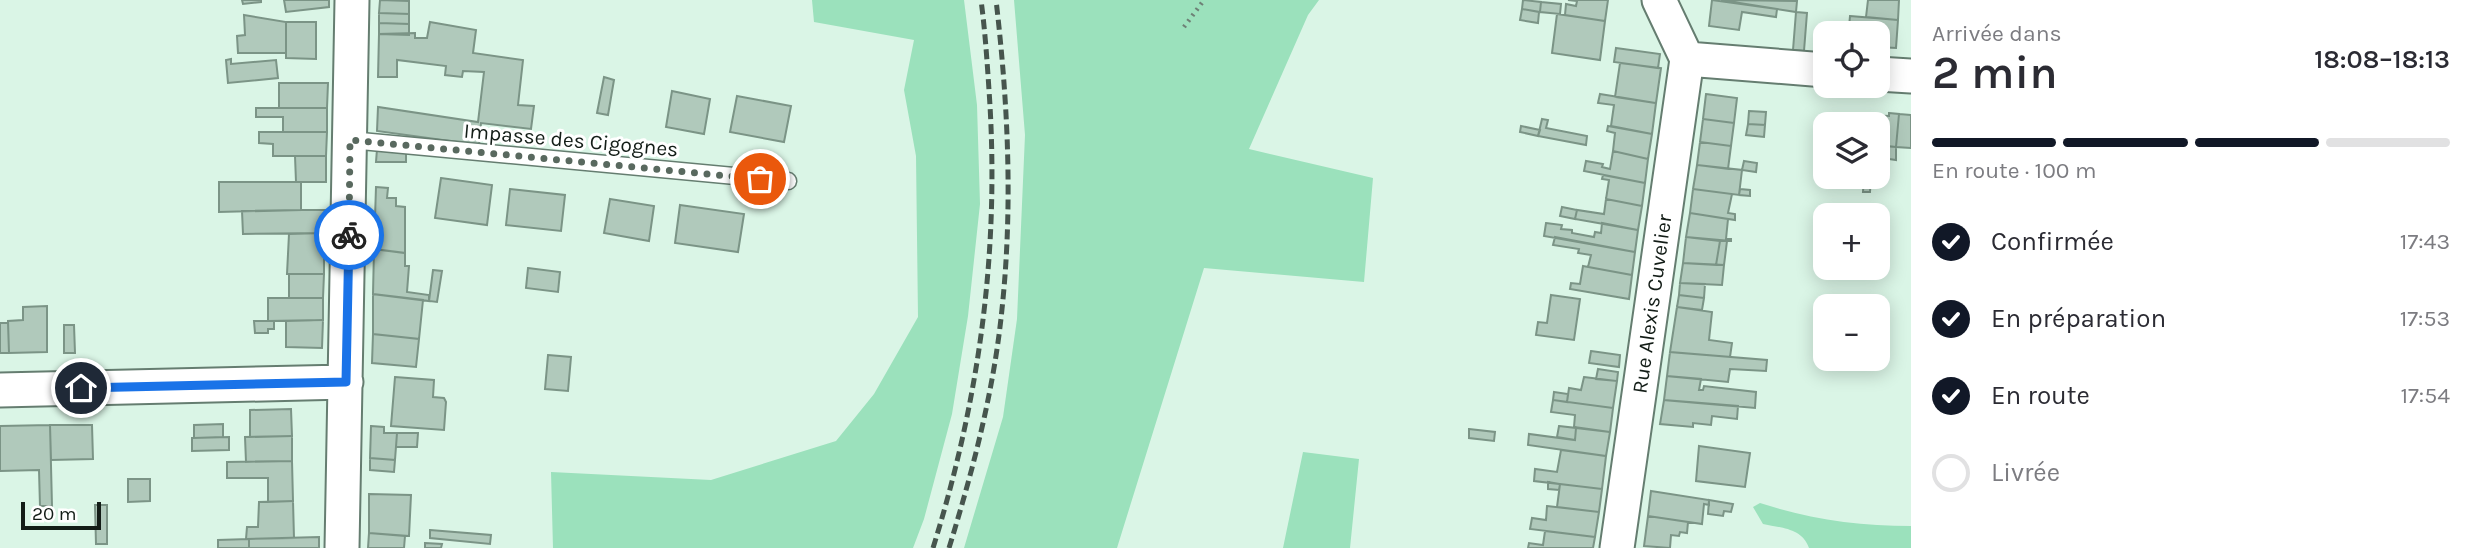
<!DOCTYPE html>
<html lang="fr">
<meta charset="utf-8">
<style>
body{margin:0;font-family:Karla,sans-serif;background:#f7f7f7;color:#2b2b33;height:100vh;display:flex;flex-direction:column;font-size:26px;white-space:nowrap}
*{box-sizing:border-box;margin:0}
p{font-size:23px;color:#7c7c81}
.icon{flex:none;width:38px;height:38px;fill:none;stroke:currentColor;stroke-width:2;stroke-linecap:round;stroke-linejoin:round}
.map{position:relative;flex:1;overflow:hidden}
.drawer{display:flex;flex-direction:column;background:#fff;width:560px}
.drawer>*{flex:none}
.tools{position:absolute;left:1813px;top:21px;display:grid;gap:14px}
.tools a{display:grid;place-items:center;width:77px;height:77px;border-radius:14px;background:#fff;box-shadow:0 4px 18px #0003;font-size:35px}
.scale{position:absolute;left:21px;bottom:18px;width:80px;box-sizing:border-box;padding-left:7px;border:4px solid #131d17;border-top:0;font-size:19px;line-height:24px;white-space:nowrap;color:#131d17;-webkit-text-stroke:5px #fff;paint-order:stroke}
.pin{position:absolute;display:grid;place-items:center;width:60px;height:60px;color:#fff;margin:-30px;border:4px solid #fff;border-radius:50%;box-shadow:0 2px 7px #0007}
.courier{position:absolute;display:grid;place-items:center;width:70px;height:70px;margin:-35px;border:5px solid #1a73e8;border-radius:50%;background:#fff;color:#222;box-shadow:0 2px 9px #0007}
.head em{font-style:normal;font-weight:600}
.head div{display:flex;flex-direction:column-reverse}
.head{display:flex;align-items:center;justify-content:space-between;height:119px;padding:0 21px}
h1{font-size:46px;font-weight:600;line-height:52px}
.bar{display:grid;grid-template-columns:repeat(4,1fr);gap:10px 7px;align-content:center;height:84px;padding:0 21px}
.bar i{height:9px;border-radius:5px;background:#e1e1e2}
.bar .selected{background:#111827}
.bar p{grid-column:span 4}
ol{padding:0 21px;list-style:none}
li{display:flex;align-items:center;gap:21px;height:77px}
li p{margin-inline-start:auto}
li .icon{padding:7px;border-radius:50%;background:#111827;color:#fff;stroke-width:4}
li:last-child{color:#7c7c81}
li i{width:38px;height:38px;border:4px solid #e1e1e2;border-radius:50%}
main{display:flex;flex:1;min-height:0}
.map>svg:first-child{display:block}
.green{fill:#9be1bc}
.building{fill:#b0c9bb;stroke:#7b9486;stroke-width:2}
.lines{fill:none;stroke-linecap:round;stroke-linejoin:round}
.service-casing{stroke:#657d70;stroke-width:19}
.minor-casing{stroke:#657d70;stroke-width:37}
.path{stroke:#6e8076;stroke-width:4.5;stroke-dasharray:2 5;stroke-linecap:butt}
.service{stroke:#fff;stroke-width:16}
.minor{stroke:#fff;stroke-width:33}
.rail{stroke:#46554d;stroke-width:5;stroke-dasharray:10 5;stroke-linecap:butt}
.done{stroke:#59695f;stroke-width:7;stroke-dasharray:0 12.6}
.route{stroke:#1a73e8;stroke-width:9}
.labels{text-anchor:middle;stroke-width:6;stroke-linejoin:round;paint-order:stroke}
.street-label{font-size:21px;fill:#131d17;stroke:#fff}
</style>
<main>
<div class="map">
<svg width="1911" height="548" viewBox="0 0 1911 548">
<rect width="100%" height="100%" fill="#daf5e6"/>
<path class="green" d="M812 0H964L977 105 980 204 968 316 952 414 924 519 913 548H553L551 472 711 480 836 441 874 394 918 317 916 156 904 90 914 40 814 22Z
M1014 0H1319L1308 15 1249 149 1373 178 1364 282 1204 268 1117 548H964L1003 417 1017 319 1025 135Z
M1303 452 1359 459 1350 548H1283Z
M1760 503C1810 519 1859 526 1911 526V548H1809C1802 528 1781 528 1763 524L1753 507Z"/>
<path class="building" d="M242 0H261V2L243 4Z
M284 0H329V7L286 12Z
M380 0 409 1V14L379 13Z
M1523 0 1541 2 1540 12 1522 9Z
M1568 0H1608L1605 21 1565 15 1566 4 1576 6 1577 1Z
M1712 0 1777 9 1776 17 1742 12 1739 30 1709 26Z
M1721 0 1797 1 1796 12 1777 9Z
M1868 0H1899L1898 20 1866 17Z
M1541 2 1561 4 1560 14 1540 12Z
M1522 9 1539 12 1538 23 1520 20Z
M1796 12 1807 13 1804 51 1793 50Z
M379 13 409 14V24L379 23Z
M1557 14 1605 21 1600 60 1552 53Z
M244 15 286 22V53H238L237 36 245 35Z
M1850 16 1898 20 1896 48 1878 47V33H1866V28L1849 27Z
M286 22H316V59L286 58Z
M430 22 476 30 473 53 523 60 518 105 534 106 531 129 481 123 479 145 377 131 378 107 478 122 484 72 463 71 462 77 445 75 446 66 397 60V77H378L379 34 415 33V38H427Z
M379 23 409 24V35L379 34Z
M1616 48 1660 54 1658 68 1614 62Z
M231 59V64L276 60 278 78 228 83 226 60Z
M1620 63 1661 68 1656 103 1615 97Z
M604 77 614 80 608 115 597 113Z
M279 83H328L327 108H279Z
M672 91 710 99 704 134 666 127Z
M1600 94 1656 103 1652 134 1611 126 1614 105 1598 103Z
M1706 94 1737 98 1734 123 1703 119Z
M737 96 791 106 784 142 730 132Z
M256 108H327V132H283V117H256Z
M1749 111 1766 112 1765 125 1748 124Z
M1889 113 1899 114 1896 147 1878 145V124H1870L1871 115 1889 116Z
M1899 114 1911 115V148L1896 147Z
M1542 119 1548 120 1546 128 1587 136 1586 145 1538 136Z
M1703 119 1734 123 1731 146 1700 142Z
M1748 124 1765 125 1764 137 1746 135Z
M1521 126 1540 130 1538 136 1520 132Z
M1608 126 1652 134 1648 159 1613 151 1615 133 1607 131Z
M259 132H327L326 156H273V144L259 143Z
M1700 142 1731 146 1728 169 1697 165Z
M1884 146 1896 147V160L1882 158Z
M377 149H406V162H376Z
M1613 151 1648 159 1645 183 1584 171 1586 161 1603 164 1602 167 1610 169Z
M295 156H326V182H296Z
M1744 161 1757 163 1756 172 1742 170Z
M1697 165 1742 170 1739 195 1693 189Z
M1603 175 1645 183 1642 206 1606 199 1609 180 1602 179Z
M1864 177H1871L1870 192H1863Z
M441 178 492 185 487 225 435 218Z
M219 182H301V210L219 212Z
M376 187 388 188 387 198H396V206L405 207V253L374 249Z
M510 189 565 195 561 231 506 225Z
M1693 189 1732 194 1728 213 1735 214V220L1690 213Z
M1740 189 1750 190V196L1739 195Z
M610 199 654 206 649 241 604 233Z
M1606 199 1642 206 1638 230 1575 219 1577 210 1604 214Z
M680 205 744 214 738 252 675 243Z
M1562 207 1577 210 1575 219 1560 216Z
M301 210H325L324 233 243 234 242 211Z
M1690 213 1728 219 1726 239H1731V241L1686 237Z
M1546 223 1562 225 1561 229 1572 230V233L1594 237 1595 232 1601 233 1602 223 1638 230 1635 252 1544 236Z
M324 233V274H287L289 234Z
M1555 237 1635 252 1632 275 1588 267 1591 255 1578 253 1579 249 1553 245Z
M1686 237 1720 241 1716 265 1683 263Z
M1720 241H1727L1724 265H1716Z
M374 249 405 253V266H409L407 292 429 295V301L373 294Z
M1683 263 1724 265 1722 285 1680 283Z
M1583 266 1632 275 1629 299 1570 289 1571 283 1580 284Z
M528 268 560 272 558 292 526 288Z
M433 270 442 271 437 302 429 301Z
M289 274H324L323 298H289Z
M1680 283 1705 284 1704 298 1679 295Z
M373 294 423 300 419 339 373 334Z
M1551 295 1580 299 1574 340 1536 335 1538 322 1547 323Z
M1679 295 1704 298 1702 310 1677 307Z
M268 298H323V320L268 321Z
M47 306V352L9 353 8 321 23 320V307Z
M1677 307 1712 312 1709 340 1732 343 1730 357 1670 352Z
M323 320 322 348 286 347V321Z
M254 321H274V329H268V333H255Z
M0 323H8L9 353H0Z
M64 325H74L75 353H64Z
M373 334 419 339 416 367 372 363Z
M1591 351 1620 355 1619 367 1589 363Z
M1670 352 1767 360 1766 371 1730 369 1728 382 1667 376Z
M548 355 571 357 568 391 545 389Z
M1598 369 1618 372 1617 381 1596 379Z
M1667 376 1701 379 1699 390H1703L1704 386 1756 392 1755 408 1664 400Z
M395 377 434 380 433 397 444 398 446 402 444 430 391 426Z
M1584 377 1617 381 1613 408 1567 402 1569 388 1581 390Z
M1554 392 1568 394 1567 402 1553 400Z
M1553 400 1613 408 1610 432 1574 427 1575 415 1551 412Z
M1664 400 1738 406 1737 419 1712 416 1711 425 1693 423V427L1660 424Z
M291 409 292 436 250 437V410Z
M223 424V437L194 438V425Z
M50 425H92L93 459 51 460Z
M50 425 52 506H40L39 470 0 471V426Z
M371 426 384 427V433H397L395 460 370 458Z
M1559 426 1576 428 1575 440 1557 437Z
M1576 428 1610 432 1606 456 1528 445 1529 434 1575 440Z
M1469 429 1495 432 1494 441 1469 438Z
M397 433H418L417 447H396Z
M292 436V461L246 462 245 437Z
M229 437V450L192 451V438Z
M1699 446 1750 453 1745 487 1696 481Z
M1561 450 1606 456 1602 489 1534 481 1535 469 1557 472Z
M370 458 395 460 394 472 370 470Z
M292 461 293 501 268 502V478H227V462Z
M128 479H150V501L128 502Z
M1548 482 1560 484 1559 490 1548 489Z
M1560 484 1602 489 1599 512 1557 507Z
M1651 491 1709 500V505L1704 504 1702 524 1648 516Z
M369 494 411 495 409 536 369 533Z
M1709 500 1733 504 1731 512 1724 511 1723 516 1708 514Z
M293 501 294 538 246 539 247 527H258L259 502Z
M95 505H107V544H96Z
M1547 506 1599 512 1595 537 1530 529 1532 518 1546 520Z
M1648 516 1688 522 1687 533 1680 532 1679 536 1671 535 1670 548 1644 546Z
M430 530 491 535 490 544 430 538Z
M1545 531 1595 537 1593 548H1528L1529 543 1543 545Z
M369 533 405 536 404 548H368Z
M319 537V548H249V539Z
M249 539V548H218V540Z
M425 543 442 544 441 548H425Z"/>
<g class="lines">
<g class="service-casing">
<path id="service" d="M350 140 788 181"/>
</g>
<g class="minor-casing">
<path id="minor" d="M1687 59 1825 70
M1878 74 1911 76
M0 390 346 382
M342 548 352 0
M1617 548 1687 59 1659 0"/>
</g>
<path class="path" d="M1184 27 1204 0"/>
<use href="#service" class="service"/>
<use href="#minor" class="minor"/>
<path class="rail" d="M933 548C980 397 1000 248 989 90 987 60 985 30 981 0
M949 548C973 470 994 390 1002 309 1013 205 1008 103 996 0"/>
</g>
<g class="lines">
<path class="done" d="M349 235 350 140 760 179"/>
<path class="route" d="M81 388 346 382 349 235"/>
</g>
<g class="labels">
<g class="street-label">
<text transform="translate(571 140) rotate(5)" y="7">Impasse des Cigognes</text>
<text transform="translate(1652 304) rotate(-82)" y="7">Rue Alexis Cuvelier</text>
</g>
</g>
</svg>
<div class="tools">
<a><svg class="icon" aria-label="locate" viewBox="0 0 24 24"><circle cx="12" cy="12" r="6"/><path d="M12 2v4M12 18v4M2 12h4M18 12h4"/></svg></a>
<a><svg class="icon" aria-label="layers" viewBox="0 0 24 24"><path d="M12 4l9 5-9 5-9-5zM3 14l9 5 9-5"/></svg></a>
<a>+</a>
<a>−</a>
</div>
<div class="scale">20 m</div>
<div class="pin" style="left:760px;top:179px;background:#ea580c"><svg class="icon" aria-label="bag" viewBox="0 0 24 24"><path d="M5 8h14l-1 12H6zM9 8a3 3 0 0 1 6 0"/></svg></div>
<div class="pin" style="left:81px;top:388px;background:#1f2937"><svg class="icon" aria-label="home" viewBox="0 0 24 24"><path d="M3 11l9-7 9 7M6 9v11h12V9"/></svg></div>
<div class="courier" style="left:349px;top:235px"><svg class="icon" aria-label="bike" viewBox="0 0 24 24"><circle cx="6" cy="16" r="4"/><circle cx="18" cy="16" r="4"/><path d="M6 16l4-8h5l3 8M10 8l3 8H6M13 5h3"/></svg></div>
</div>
<section class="drawer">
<div class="head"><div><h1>2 min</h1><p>Arrivée dans</p></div><em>18:08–18:13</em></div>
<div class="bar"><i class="selected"></i><i class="selected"></i><i class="selected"></i><i></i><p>En route · 100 m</p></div>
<ol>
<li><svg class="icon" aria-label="check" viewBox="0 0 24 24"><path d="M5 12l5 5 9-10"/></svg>Confirmée<p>17:43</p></li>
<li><svg class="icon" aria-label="check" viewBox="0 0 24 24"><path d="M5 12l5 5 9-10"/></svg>En préparation<p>17:53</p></li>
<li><svg class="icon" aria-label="check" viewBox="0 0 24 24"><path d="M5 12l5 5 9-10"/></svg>En route<p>17:54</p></li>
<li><i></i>Livrée</li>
</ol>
</section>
</main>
